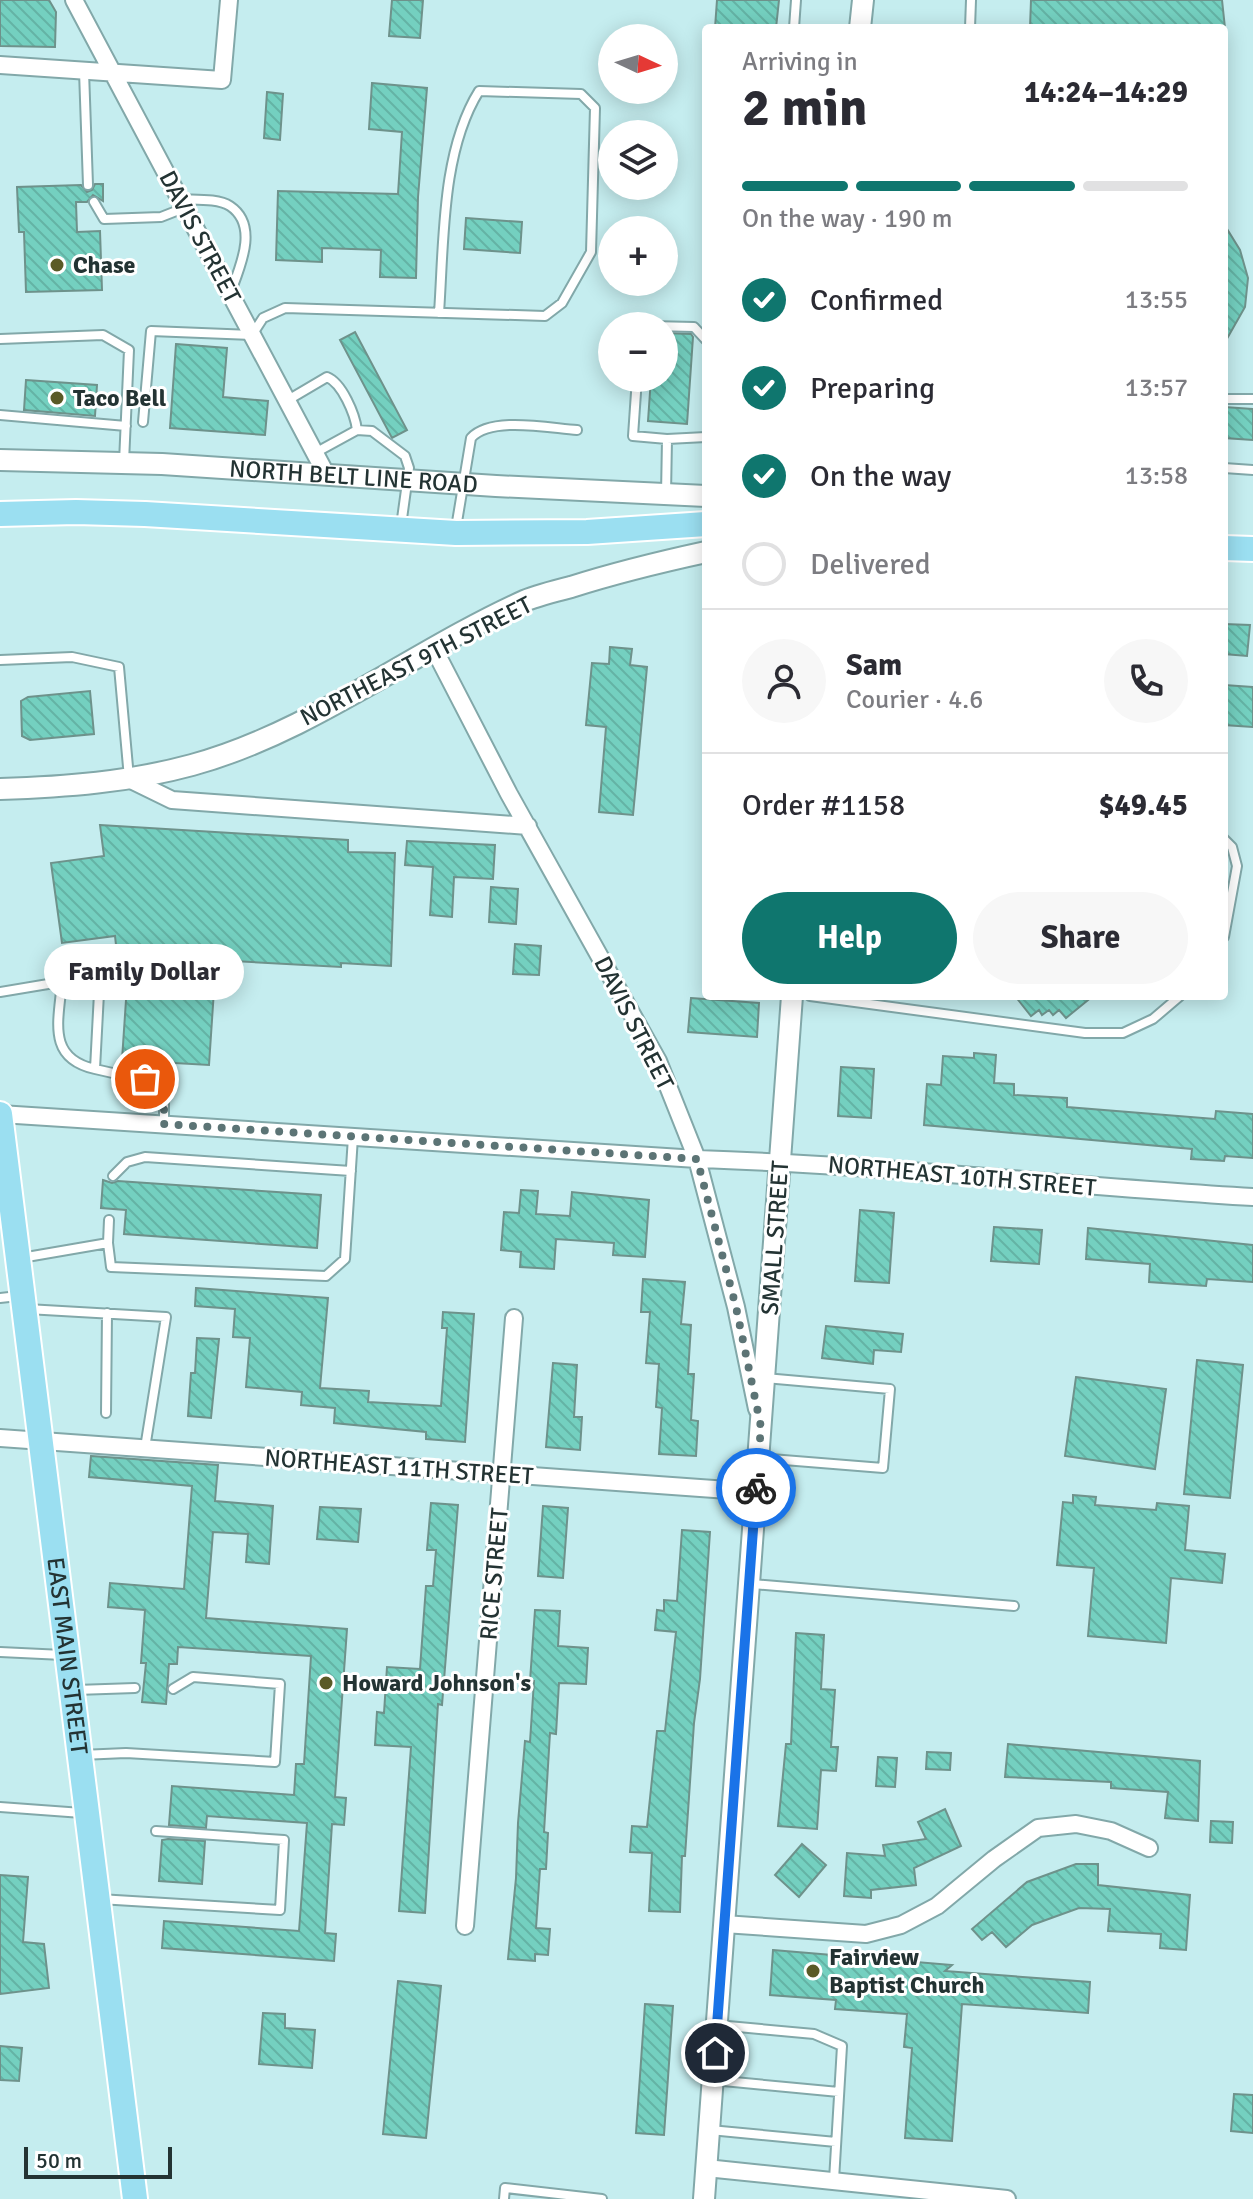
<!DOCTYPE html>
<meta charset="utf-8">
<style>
body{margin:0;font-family:Signika,sans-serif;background:#f7f7f7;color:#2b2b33;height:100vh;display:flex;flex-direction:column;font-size:30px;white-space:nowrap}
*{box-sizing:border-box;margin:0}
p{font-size:26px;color:#7c7c81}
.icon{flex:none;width:44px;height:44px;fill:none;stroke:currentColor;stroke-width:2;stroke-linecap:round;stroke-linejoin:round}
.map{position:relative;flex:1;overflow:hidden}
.panel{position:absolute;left:702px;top:24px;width:526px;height:976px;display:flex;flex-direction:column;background:#fff;border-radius:8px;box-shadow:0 4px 20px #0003}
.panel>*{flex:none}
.needle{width:52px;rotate:94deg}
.tools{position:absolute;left:598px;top:24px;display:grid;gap:16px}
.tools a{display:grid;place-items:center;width:80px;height:80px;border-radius:50%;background:#fff;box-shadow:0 4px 20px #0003;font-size:40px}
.scale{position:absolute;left:24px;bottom:20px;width:148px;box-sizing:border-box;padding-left:8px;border:4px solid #233333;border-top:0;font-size:22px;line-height:28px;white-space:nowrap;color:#233333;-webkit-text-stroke:6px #fff;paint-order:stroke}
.pin{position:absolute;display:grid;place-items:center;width:68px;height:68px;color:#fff;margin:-34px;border:4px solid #fff;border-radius:50%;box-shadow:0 2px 8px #0007}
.courier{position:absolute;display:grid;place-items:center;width:80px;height:80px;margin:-40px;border:6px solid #1a73e8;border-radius:50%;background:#fff;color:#222;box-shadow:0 2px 10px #0007}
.bubble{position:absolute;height:56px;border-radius:28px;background:#fff;box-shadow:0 4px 20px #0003;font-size:26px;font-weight:800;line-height:56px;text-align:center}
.headline em{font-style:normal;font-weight:800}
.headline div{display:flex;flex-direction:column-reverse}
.headline{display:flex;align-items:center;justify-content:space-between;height:136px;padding:0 40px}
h1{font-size:52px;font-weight:800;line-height:60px}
.bar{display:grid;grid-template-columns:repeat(4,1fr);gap:12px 8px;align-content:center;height:96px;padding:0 40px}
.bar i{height:10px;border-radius:6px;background:#e1e1e2}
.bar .on{background:#0f766e}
.bar p{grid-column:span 4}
.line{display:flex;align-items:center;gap:20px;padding:0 40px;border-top:2px solid #e1e1e2}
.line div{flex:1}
.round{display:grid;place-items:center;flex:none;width:84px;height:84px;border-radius:42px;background:#f7f7f7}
ol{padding:0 40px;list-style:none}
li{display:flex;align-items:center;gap:24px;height:88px}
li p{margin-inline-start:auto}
li .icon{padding:8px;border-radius:50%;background:#0f766e;color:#fff;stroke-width:4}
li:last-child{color:#7c7c81}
li i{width:44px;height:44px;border:4px solid #e1e1e2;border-radius:50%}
.button{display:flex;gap:16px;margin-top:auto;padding:16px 40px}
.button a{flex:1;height:92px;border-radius:48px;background:#0f766e;color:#fff;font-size:32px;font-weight:800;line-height:92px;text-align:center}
.button a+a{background:#f7f7f7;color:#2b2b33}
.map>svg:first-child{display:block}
.building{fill:url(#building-back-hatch);stroke:#6e928b;stroke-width:2}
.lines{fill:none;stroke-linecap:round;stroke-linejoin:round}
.service-casing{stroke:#82a8a9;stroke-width:12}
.minor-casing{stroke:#82a8a9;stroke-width:20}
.tertiary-casing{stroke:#82a8a9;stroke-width:24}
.primary-casing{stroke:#fff;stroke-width:28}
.service{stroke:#fff;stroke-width:8}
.minor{stroke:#fff;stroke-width:16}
.tertiary{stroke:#fff;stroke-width:20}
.primary{stroke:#9bdff1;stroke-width:24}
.done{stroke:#5c7475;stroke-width:8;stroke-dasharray:0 14.4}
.route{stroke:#1a73e8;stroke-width:10}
.poi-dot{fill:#5a5a26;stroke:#fff;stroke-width:3}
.labels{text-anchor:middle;stroke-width:6;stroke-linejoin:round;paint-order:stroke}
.street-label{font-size:24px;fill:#233333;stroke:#fff}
.poi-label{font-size:24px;font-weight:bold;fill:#233333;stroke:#fff;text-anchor:start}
</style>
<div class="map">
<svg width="1253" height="2199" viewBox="0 0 1253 2199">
<defs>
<pattern id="building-back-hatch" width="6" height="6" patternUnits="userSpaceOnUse" patternTransform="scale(2)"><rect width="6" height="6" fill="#74d0c0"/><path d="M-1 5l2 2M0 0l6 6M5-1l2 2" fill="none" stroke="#64b3a5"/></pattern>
</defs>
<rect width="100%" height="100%" fill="#c5edef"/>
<path class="building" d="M0 0H49L56 12 55 47 0 46Z
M392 0H423L420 38 389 36Z
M717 0H779L776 28H715Z
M1031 0H1222L1225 28H1030Z
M372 83 427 88 418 197 416 278 380 277 381 250 322 248V262L276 260 278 191 398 194 402 132 369 129Z
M267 92 283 94 280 140 264 138Z
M95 184H103V201L93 195 87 202H76L77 232 100 231 102 290 26 292 24 232H19L17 187 81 185 87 192 92 190Z
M466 218 522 222 520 253 464 249Z
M1224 224 1240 250 1248 278 1245 307 1224 344Z
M355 332 407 430 392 438 340 340Z
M664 333 691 334 693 337 687 424 648 421 651 378H664Z
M176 344 227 348 223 397 268 401 265 435 170 428Z
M26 380 97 385 95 416 24 410Z
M1224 407 1253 409V440L1224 438Z
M1224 624 1250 625 1247 656 1224 654Z
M610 647 632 649 630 665 647 667 633 815 599 812 606 727 586 725 592 663 609 664Z
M1224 685 1253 687V727L1224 725Z
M90 691 94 734 30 740 22 736 21 701 28 697Z
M100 825 348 840V852L395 853 391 966 341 963V967L216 960 209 1065 122 1060 129 955 117 954 115 936 62 943 51 863 104 856Z
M407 841 495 845 493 879 454 877 452 917 430 915 433 867 405 865Z
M491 887 518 889 516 924 489 922Z
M515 944 541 946 539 975 513 974Z
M1015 996H1093L1066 1018 1059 1010 1053 1015 1049 1010 1042 1015 1039 1010 1031 1016Z
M691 998 759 1003 757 1037 688 1032Z
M974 1053 996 1055 994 1083 1014 1084V1095L1067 1098V1107L1215 1119 1216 1111 1253 1114V1158L1225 1156 1224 1161 1191 1159 1192 1149 924 1125 927 1084 941 1085 943 1056 974 1058Z
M841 1067 874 1069 871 1118 838 1116Z
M103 1180 112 1183 118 1181 321 1195 317 1248 124 1234 126 1210 101 1208Z
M521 1190 538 1191 536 1214 570 1216 572 1192 649 1200 645 1257 613 1255 614 1243 556 1239 554 1269 520 1267 521 1252 501 1250 504 1212 519 1213Z
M860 1210 894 1213 889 1283 855 1281Z
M994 1227 1042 1230 1039 1264 991 1261Z
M1088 1228 1253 1245V1282L1207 1279 1206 1286 1149 1282 1150 1264 1086 1259Z
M643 1279 685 1282 681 1324 691 1325 688 1374H694L691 1420 698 1421 696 1456 659 1454 662 1408 656 1407 659 1364 646 1363 650 1312H641Z
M196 1288 328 1298 320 1388 369 1391 368 1402 441 1406 447 1328H442L443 1312 474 1314 465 1442 426 1439V1432L334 1423 335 1408 301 1405 302 1392 246 1387 250 1338 233 1337 235 1309 195 1306Z
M826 1326 903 1334 901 1352 874 1350 873 1364 822 1358Z
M197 1338 219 1339 211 1418 188 1416 191 1373H195Z
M1197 1360 1243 1365 1230 1498 1184 1494Z
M553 1363 577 1365 574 1417H582L580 1450 546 1447Z
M1076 1377 1166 1389 1155 1469 1065 1456Z
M91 1456 218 1465 215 1501 273 1506 269 1564 246 1562 248 1534 213 1532 206 1618 347 1629 335 1797 346 1798 344 1825 332 1824 325 1933 336 1934 334 1961 162 1948 164 1921 299 1931 307 1823 207 1816 206 1828 169 1825 172 1786 294 1795 296 1764H304L311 1656 178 1647 177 1664H169L166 1704 142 1702 146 1663H141L145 1610 108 1607 110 1583 184 1589 192 1486 89 1477Z
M1073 1495 1096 1497 1095 1505 1156 1510 1157 1503 1189 1506 1185 1550 1225 1554 1222 1583 1171 1578 1166 1643 1088 1636 1094 1568 1057 1565 1063 1502 1073 1503Z
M431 1503 458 1505 442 1705 438 1704 425 1913 399 1911 411 1747 375 1745 377 1712 384 1713 387 1667 420 1669 426 1586H433L436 1550H427Z
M543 1506 568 1508 563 1578 538 1576Z
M320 1507 361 1509 358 1542 317 1539Z
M682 1530 710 1532 700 1679 694 1723 685 1856H682L680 1912 649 1911 652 1853 630 1852 632 1826 647 1827 657 1731H665L676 1632 655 1630 657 1610 664 1611V1600L677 1601Z
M535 1610 560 1611 558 1646 588 1648 586 1684 559 1683 556 1734 550 1733 544 1832 548 1833 546 1869H540L536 1928 550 1929 548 1955 535 1954V1961L508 1959 516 1878 518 1823 525 1741 530 1742 534 1681H530Z
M796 1633 824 1635 821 1689 835 1690 831 1747H838L836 1771 821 1770 817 1829 778 1826 786 1744H791Z
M1008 1744 1200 1761 1198 1821 1165 1818 1168 1792 1111 1788V1782L1005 1777Z
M927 1752 951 1753 950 1770 926 1769Z
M878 1757 897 1758 895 1787 876 1786Z
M945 1809 961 1846 914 1868 916 1885 871 1890V1898L844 1896 847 1853 885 1856 883 1845 926 1839 918 1822Z
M1211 1821 1233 1822 1232 1843 1210 1842Z
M168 1839 205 1841 202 1884 159 1881 162 1840Z
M802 1844 826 1865 799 1897 775 1875Z
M1076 1864H1098V1885L1190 1895 1186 1950 1160 1948 1161 1934 1108 1931 1110 1909 1079 1908 1032 1925 1006 1947 992 1932 982 1940 972 1929 1027 1882Z
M0 1875 28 1877 23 1942 44 1944 49 1988 0 1994Z
M773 1950 952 1965 945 1971 1090 1982 1088 2013 962 2004 952 2141 905 2138 912 2048 904 2047 907 2014 835 2009 836 2000 770 1995Z
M398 1981 441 1986 426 2138 383 2134Z
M645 2004 673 2006 664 2135 636 2133Z
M263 2013 285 2014V2028L315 2030 312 2068 259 2064Z
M0 2046 22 2048 19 2081 0 2080Z
M1234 2094 1253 2095V2133L1231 2131Z"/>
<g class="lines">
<g class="service-casing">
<path id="service" d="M794 28 796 0
M970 28 971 0
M84 71 88 185
M180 199C194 200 218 198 230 206 260 226 239 269 230 294
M94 202 104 219 161 217 184 208
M651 326 694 327 706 340
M0 339 103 335 129 350 124 462
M637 378 633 436 667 439
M1224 399H1253
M288 400 327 377C342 383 355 414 357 430L315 453
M0 415 126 426
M143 422 151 331 252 335 263 318 285 308 545 316 562 303 591 252 595 108 581 94 479 91C441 152 444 243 439 313
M357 430 372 431 405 456 409 468 401 526
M1224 468 1253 470
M666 494 667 439 706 437
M456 528 471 438C491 416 548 428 577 430
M0 660 72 657 119 667 129 778
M1224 839 1232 847 1237 866 1224 937
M62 981C59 1020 46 1058 95 1069
M0 992 78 979 95 984 99 993 95 1069 161 1084 164 1091V1124
M810 996 1085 1033H1123L1153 1019 1180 996
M113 1176 127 1162 145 1157 351 1171
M108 1243 109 1220
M21 1258 108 1243 111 1267 326 1276 345 1259 353 1137
M0 1298 18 1296
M27 1309 166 1317 145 1448
M106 1413 107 1313
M759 1458 883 1468 890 1389 765 1378
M752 1584 1014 1606
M0 1652 63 1655
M76 1690 135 1688
M81 1755 126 1753 275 1762 280 1684 193 1677 173 1689
M0 1807 82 1813
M99 1899 280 1910 284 1840 156 1831
M717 2025 814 2034 842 2046 834 2180
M713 2080 839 2092
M710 2130 836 2142
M504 2199 505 2188 602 2199"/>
</g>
<g class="minor-casing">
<path id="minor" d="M74 0 326 474
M0 65 222 80 229 0
M433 647 509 794 658 1061 697 1159 736 1307 757 1409
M129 779 172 800 528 826
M0 1114 697 1159C883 1165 1068 1186 1253 1197
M0 1438 756 1492
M724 1924 866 1934 901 1925 937 1906 994 1859 1038 1828 1076 1824 1111 1831 1149 1848
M465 1926 514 1318
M706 2168 1007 2199"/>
</g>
<g class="tertiary-casing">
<g id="tertiary">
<path d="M860 28 863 0"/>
<path id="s1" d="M0 460 162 464 496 486 706 496"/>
<path d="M0 789C65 787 130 782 192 765 310 733 413 651 524 601 539 595 555 591 571 587 615 573 660 562 706 552"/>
<path d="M704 2199 792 996"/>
</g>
</g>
<g class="primary-casing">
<g id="primary">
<path d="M0 514 76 512 145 514 456 533 587 532 706 524"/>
<path d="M1224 548 1253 549"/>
<path id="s2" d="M0 1114 135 2199"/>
</g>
</g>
<use href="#service" class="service"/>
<use href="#minor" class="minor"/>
<use href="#tertiary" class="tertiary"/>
<use href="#primary" class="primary"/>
</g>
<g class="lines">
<path class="done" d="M145 1079 161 1084 164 1091V1124L697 1159 736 1307 761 1427 756 1488"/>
<path class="route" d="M715 2053 756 1488"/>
</g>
<g class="poi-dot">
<circle cx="57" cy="265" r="8"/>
<circle cx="57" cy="398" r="8"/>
<circle cx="326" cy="1683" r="8"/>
<circle cx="813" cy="1971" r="8"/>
</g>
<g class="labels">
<g class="street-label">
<text transform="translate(200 237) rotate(62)" y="8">DAVIS STREET</text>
<text dy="8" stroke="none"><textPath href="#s1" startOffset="354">NORTH BELT LINE ROAD</textPath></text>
<text transform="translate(416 661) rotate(-27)" y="8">NORTHEAST 9TH STREET</text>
<text transform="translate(634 1023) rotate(63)" y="8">DAVIS STREET</text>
<text transform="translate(962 1176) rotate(5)" y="8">NORTHEAST 10TH STREET</text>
<text transform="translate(775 1238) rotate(-86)" y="8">SMALL STREET</text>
<text transform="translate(399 1467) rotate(4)" y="8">NORTHEAST 11TH STREET</text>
<text transform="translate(494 1574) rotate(-85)" y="8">RICE STREET</text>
<text dy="8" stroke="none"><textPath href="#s2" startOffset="546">EAST MAIN STREET</textPath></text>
</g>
<g class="poi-label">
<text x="73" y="273">Chase</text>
<text x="73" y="406">Taco Bell</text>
<text x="342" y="1691">Howard Johnson's</text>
<text x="829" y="1965">Fairview<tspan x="829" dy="28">Baptist Church</tspan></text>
</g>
</g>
</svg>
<div class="tools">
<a><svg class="needle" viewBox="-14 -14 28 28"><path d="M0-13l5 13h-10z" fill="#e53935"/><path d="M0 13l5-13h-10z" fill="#7c7c81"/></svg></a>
<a><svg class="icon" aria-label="layers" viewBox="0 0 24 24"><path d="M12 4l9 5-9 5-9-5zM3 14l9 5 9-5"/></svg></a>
<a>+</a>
<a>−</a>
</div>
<div class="scale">50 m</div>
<div class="pin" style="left:145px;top:1079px;background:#ea580c"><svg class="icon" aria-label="bag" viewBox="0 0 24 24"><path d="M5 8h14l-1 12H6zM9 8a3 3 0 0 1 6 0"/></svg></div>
<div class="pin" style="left:715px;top:2053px;background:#1f2937"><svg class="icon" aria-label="home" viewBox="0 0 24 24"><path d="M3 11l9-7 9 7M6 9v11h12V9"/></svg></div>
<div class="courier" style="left:756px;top:1488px"><svg class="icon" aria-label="bike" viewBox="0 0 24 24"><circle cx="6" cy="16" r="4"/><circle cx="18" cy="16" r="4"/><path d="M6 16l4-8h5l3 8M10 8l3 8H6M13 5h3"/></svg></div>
<div class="bubble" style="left:44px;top:944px;width:200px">Family Dollar</div>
<section class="panel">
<div class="headline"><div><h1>2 min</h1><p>Arriving in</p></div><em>14:24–14:29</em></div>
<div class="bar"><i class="on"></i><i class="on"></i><i class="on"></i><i></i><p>On the way · 190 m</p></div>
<ol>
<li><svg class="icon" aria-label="check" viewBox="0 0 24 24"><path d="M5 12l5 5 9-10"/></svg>Confirmed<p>13:55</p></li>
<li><svg class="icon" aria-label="check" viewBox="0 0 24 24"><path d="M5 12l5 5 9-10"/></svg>Preparing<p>13:57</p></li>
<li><svg class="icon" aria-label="check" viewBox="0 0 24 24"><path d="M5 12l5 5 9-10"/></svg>On the way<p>13:58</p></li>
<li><i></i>Delivered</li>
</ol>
<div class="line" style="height:144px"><a class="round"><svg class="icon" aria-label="person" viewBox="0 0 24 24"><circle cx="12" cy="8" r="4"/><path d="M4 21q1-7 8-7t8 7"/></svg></a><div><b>Sam</b><p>Courier · 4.6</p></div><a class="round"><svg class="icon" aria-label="phone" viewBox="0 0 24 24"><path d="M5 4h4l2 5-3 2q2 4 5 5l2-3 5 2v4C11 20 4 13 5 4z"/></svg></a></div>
<div class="line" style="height:104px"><div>Order #1158</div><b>$49.45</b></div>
<div class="button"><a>Help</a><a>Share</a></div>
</section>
</div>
